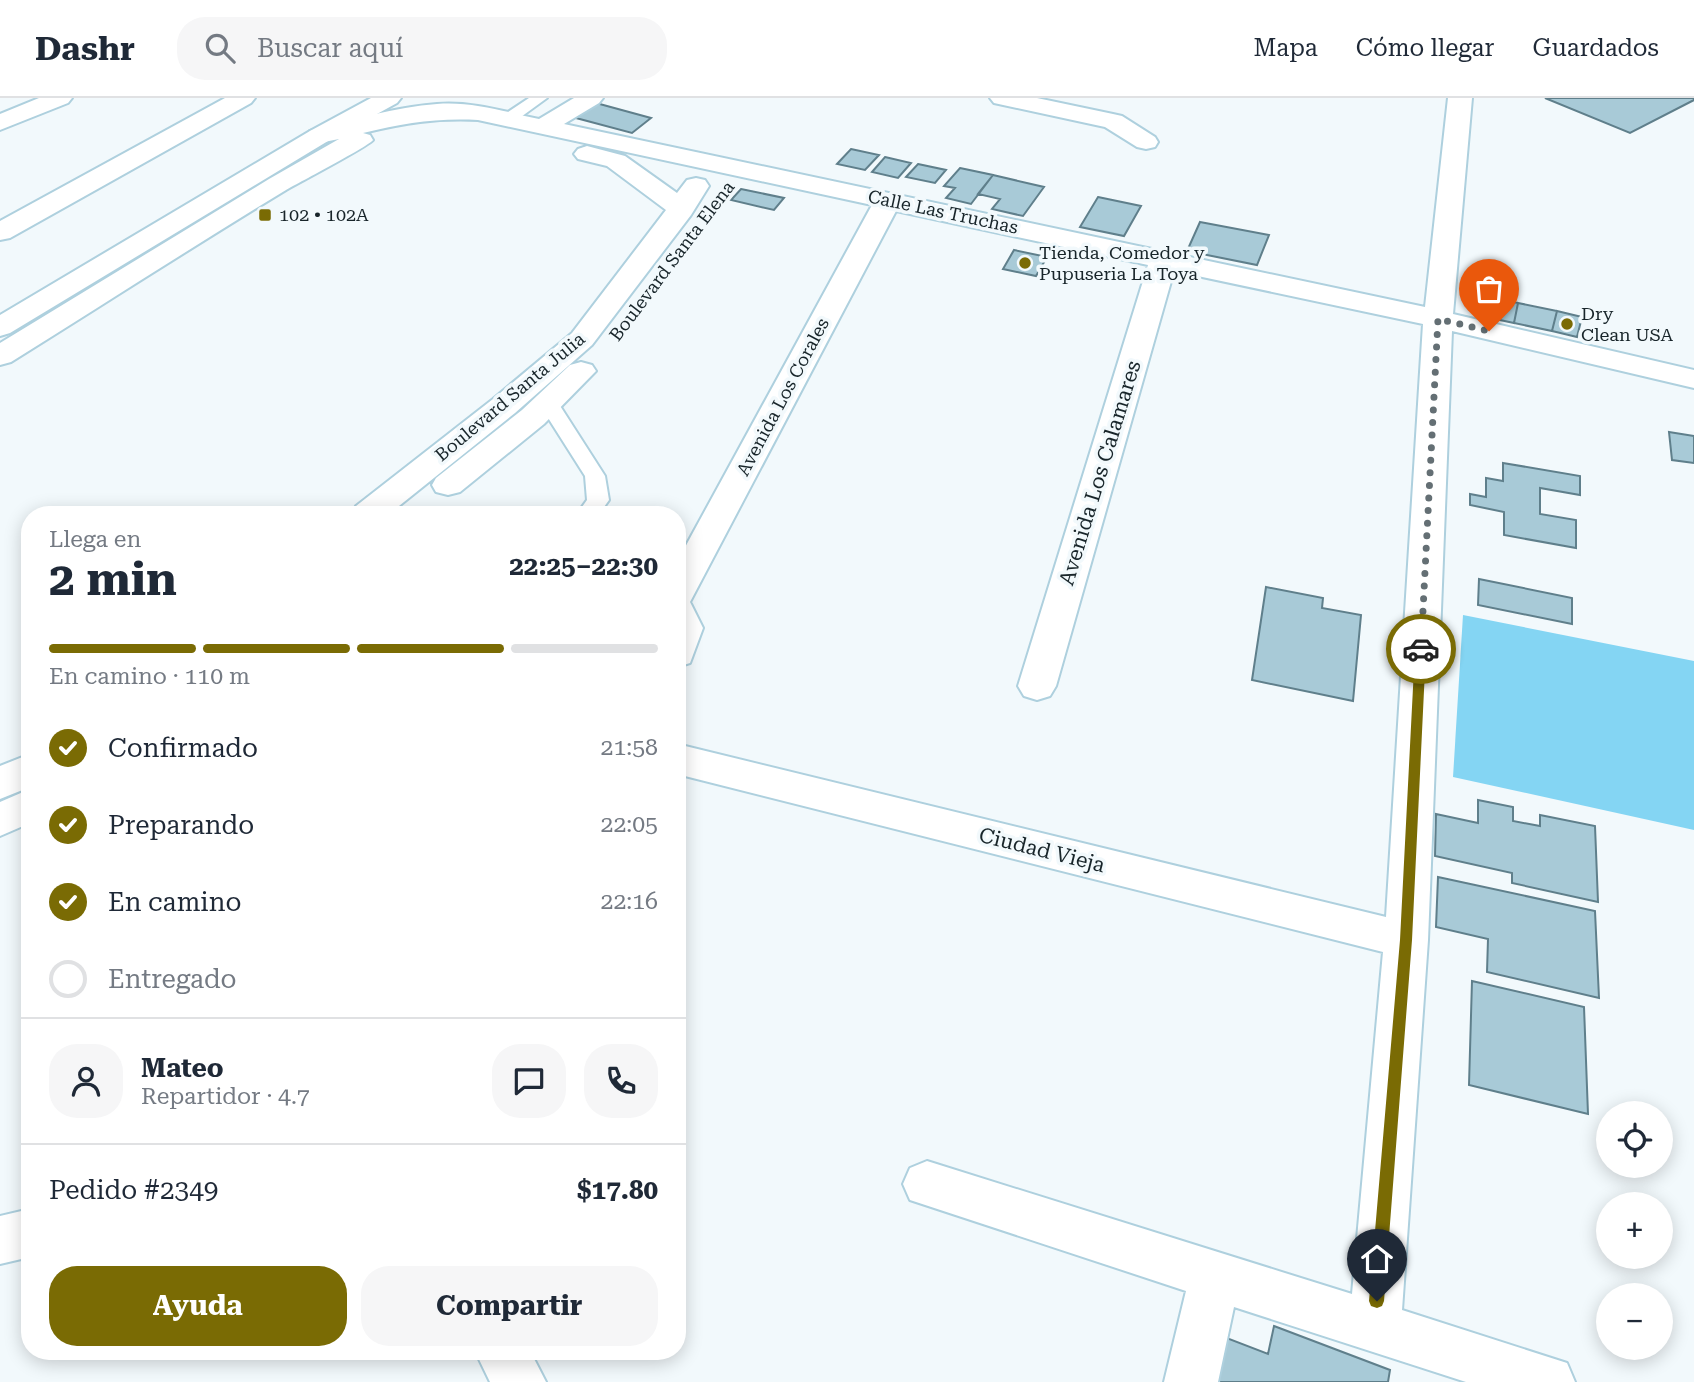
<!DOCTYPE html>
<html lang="es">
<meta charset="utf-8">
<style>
body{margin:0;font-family:"Roboto Serif",serif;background:#f6f6f7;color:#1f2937;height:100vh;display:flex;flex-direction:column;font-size:26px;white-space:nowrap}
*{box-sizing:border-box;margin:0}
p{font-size:23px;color:#747a83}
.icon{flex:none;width:38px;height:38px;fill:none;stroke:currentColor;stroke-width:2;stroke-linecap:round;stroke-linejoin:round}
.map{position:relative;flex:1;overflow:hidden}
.sheet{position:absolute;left:21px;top:408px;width:665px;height:854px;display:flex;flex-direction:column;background:#fff;border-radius:28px;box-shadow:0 4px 18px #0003}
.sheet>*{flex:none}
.buttons{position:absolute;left:1596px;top:1003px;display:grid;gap:14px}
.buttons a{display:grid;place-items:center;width:77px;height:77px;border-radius:50%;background:#fff;box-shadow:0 4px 18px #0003;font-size:35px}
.pin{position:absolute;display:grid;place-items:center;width:60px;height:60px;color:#fff;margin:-72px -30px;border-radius:50% 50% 50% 0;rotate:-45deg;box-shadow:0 0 7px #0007}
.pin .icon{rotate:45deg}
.courier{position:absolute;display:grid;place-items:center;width:70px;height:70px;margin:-35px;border:5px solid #7a6b04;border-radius:50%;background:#fff;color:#222;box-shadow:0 2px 9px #0007}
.head em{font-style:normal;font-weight:700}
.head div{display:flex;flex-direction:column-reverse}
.head{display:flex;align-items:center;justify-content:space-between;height:119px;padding:0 28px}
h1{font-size:46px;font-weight:700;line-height:52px}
.bar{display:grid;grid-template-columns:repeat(4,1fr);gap:10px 7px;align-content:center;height:84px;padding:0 28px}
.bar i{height:9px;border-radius:5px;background:#e0e1e3}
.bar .current{background:#7a6b04}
.bar p{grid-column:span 4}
.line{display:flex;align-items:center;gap:18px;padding:0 28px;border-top:2px solid #e0e1e3}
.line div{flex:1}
.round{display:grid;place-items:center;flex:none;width:74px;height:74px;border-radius:28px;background:#f6f6f7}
ol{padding:0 28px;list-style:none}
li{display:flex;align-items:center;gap:21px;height:77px}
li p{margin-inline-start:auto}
li .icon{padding:7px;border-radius:50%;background:#7a6b04;color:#fff;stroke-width:4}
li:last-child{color:#747a83}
li i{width:38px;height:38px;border:4px solid #e0e1e3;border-radius:50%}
.button{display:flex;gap:14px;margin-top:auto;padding:14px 28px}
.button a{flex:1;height:80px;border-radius:28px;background:#7a6b04;color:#fff;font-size:28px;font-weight:700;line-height:80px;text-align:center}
.button a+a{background:#f6f6f7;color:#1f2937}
header{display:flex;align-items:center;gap:42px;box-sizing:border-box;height:98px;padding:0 35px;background:#fff;border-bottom:2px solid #e0e1e3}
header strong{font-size:33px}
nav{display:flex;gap:38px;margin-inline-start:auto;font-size:24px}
.search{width:490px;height:63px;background:#f6f6f7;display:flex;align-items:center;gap:18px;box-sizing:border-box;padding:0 24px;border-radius:28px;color:#747a83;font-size:26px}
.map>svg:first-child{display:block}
.green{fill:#84d5f3}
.building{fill:#a8cad7;stroke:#5f7f8b;stroke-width:2}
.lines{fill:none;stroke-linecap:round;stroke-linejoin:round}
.lane-casing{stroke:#aed0de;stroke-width:4}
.street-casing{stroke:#aed0de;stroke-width:4}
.highway-casing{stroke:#aed0de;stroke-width:4}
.lane{fill:#fff;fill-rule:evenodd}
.street{fill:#fff;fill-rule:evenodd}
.highway{fill:#fff;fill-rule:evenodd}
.route{fill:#7a6b04}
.done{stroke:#646f74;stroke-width:7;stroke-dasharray:0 12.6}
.poi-dot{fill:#7a6b04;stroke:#f2f9fc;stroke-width:2.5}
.labels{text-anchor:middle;stroke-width:7;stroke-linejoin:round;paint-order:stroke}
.far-street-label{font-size:18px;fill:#18252a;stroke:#f2f9fc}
.far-poi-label{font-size:18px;fill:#18252a;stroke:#f2f9fc;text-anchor:start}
.street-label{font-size:21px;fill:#18252a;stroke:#f2f9fc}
</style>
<header>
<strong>Dashr</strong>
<div class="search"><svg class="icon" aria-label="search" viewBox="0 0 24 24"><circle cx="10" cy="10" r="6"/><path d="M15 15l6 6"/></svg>Buscar aquí</div>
<nav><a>Mapa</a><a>Cómo llegar</a><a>Guardados</a></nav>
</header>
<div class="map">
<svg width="1694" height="1284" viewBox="0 0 1694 1284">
<rect width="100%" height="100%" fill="#f2f9fc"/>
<path class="green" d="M1463 517 1694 563V732L1453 679Z"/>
<path class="building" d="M1545 0H1694V2L1630 35Z
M596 5 651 20 632 35 576 20Z
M851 51 879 57 865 72 837 66Z
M885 59 911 65 898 80 872 74Z
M918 66 946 72 935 85 906 79Z
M960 70 993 77 971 106 946 100 955 90 944 88Z
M993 77 1044 89 1023 118 992 111 1000 101 978 96Z
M741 91 784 100 774 112 731 102Z
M1098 99 1141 108 1124 138 1080 129Z
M1200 124 1269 137 1257 167 1187 153Z
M1014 152 1047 159 1036 178 1003 171Z
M1486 198 1518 205 1514 225 1481 218Z
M1518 205 1557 213 1552 233 1514 225Z
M1557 213 1582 219 1577 239 1552 233Z
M1669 334 1694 338V365L1672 362Z
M1503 365 1580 378V397L1540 390V416L1576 422V450L1504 437V414L1470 407V396L1486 399V380L1503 383Z
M1479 481 1572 500V526L1478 507Z
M1266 489 1323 500 1322 510 1361 517 1353 603 1252 582Z
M1478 702 1513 709V723L1540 728V717L1595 728 1598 804 1512 785V775L1435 758 1436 716 1478 725Z
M1438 779 1595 813 1599 900 1487 874 1488 841 1436 829Z
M1472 883 1584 909 1588 1016 1469 987Z
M1274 1228 1390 1272 1388 1284H1208L1219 1237 1268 1256Z"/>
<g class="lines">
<g class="lane-casing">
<path id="lane" d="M529 0H547L514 24H502L500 21 502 18Z
M548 298 555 300 605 378 609 402 599 416H577L587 402 585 378 538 304 541 300Z"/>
</g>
<g class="street-casing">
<path id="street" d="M39 0H72L68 5 0 32V16Z
M574 0H603L599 5 564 26 1425 209 1448 0H1472L1453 216 1694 272V290L1452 233 1428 842 1402 1212 1567 1265 1575 1284H1466L1234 1209 1218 1284H1164L1186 1193 910 1102 903 1086 910 1070 927 1063 1352 1196 1383 854 677 676V646L1386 819 1423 226 1174 173 1056 588 1050 598 1037 602 1024 598 1018 588 1148 167 896 113 690 504 703 530 690 565 677 569V464L872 107 478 22C435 20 405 25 363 35L370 37 373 42C369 48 300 84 286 92 194 148 102 207 11 264L0 267V245L269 81 339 41 319 45 310 43 307 38 310 33C352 22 395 9 437 6 471 3 506 14 539 21Z
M990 0H1037L1113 16 1122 18 1155 39 1158 44 1155 49 1146 51 1137 49 1105 29 994 5Z
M587 48 625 58 677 95 687 82 696 80 705 82 709 88 691 117 592 247 515 315 389 416H352L356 408 493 301 572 235 666 112 607 68 578 61 574 56 578 51Z
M581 264 592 267 596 273 544 326 460 394 448 397 436 394 432 387 436 380 522 312 570 267Z
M30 656V689L0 701V668Z
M30 691V725L0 738V704Z
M30 1111V1159L0 1166V1118Z
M475 1253H530L546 1284H490Z"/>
</g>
<g class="highway-casing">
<path id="highway" d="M225 0H255L251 5 10 140 0 142V123Z
M371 0H401L397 5 328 43 10 235 0 238V217L310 33Z"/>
</g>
<use href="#lane" class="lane"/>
<use href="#street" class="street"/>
<use href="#highway" class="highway"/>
</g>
<path class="route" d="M1421 547 1426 551 1412 842 1384 1203 1382 1208 1377 1210 1371 1208 1369 1203 1400 842 1415 551Z"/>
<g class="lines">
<path class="done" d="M1421 551 1438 221 1489 233"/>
</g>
<g class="poi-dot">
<rect x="258" y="110" width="14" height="14" rx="3.5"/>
<circle cx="1025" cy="165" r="7"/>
<circle cx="1567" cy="226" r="7"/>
</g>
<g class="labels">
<g class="far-street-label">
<text transform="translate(943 114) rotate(12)" y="6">Calle Las Truchas</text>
<text transform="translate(672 163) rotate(-53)" y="6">Boulevard Santa Elena</text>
<text transform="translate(510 299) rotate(-40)" y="6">Boulevard Santa Julia</text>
<text transform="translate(783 299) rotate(-62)" y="6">Avenida Los Corales</text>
</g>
<g class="far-poi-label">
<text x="279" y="123">102 • 102A</text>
<text x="1039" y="161">Tienda, Comedor y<tspan x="1039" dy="21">Pupuseria La Toya</tspan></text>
<text x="1581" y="222">Dry<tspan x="1581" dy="21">Clean USA</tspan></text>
</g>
<g class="street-label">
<text transform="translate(1100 375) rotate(-73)" y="7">Avenida Los Calamares</text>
<text transform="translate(1042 752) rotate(14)" y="7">Ciudad Vieja</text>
</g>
</g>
</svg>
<div class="buttons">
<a><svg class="icon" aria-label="locate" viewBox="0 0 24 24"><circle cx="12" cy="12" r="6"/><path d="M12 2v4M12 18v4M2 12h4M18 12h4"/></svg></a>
<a>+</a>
<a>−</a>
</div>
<div class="pin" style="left:1489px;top:233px;background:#ea580c"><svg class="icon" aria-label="bag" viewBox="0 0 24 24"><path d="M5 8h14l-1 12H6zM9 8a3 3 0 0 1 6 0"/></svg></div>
<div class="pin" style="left:1377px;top:1203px;background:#1f2937"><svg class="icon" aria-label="home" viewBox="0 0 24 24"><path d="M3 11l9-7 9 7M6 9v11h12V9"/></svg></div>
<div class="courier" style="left:1421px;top:551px"><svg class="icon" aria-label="car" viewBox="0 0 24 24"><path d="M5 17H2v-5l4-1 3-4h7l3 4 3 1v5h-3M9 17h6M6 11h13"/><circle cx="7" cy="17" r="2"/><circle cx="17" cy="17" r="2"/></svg></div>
<section class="sheet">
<div class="head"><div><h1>2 min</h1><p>Llega en</p></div><em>22:25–22:30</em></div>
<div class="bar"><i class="current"></i><i class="current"></i><i class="current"></i><i></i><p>En camino · 110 m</p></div>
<ol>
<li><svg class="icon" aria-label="check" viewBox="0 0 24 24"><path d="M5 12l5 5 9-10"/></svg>Confirmado<p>21:58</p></li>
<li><svg class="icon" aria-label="check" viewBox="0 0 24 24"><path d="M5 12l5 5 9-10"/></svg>Preparando<p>22:05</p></li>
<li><svg class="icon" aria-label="check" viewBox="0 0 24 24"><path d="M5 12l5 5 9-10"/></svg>En camino<p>22:16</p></li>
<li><i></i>Entregado</li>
</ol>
<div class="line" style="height:126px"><a class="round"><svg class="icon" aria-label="person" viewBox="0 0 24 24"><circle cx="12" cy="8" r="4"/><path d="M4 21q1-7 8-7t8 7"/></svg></a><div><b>Mateo</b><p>Repartidor · 4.7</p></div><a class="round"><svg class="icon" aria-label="chat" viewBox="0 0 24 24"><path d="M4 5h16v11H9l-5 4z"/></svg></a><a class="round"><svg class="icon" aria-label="phone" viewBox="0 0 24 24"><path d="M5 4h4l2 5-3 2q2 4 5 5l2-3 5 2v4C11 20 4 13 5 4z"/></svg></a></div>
<div class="line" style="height:91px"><div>Pedido #2349</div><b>$17.80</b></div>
<div class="button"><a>Ayuda</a><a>Compartir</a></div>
</section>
</div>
